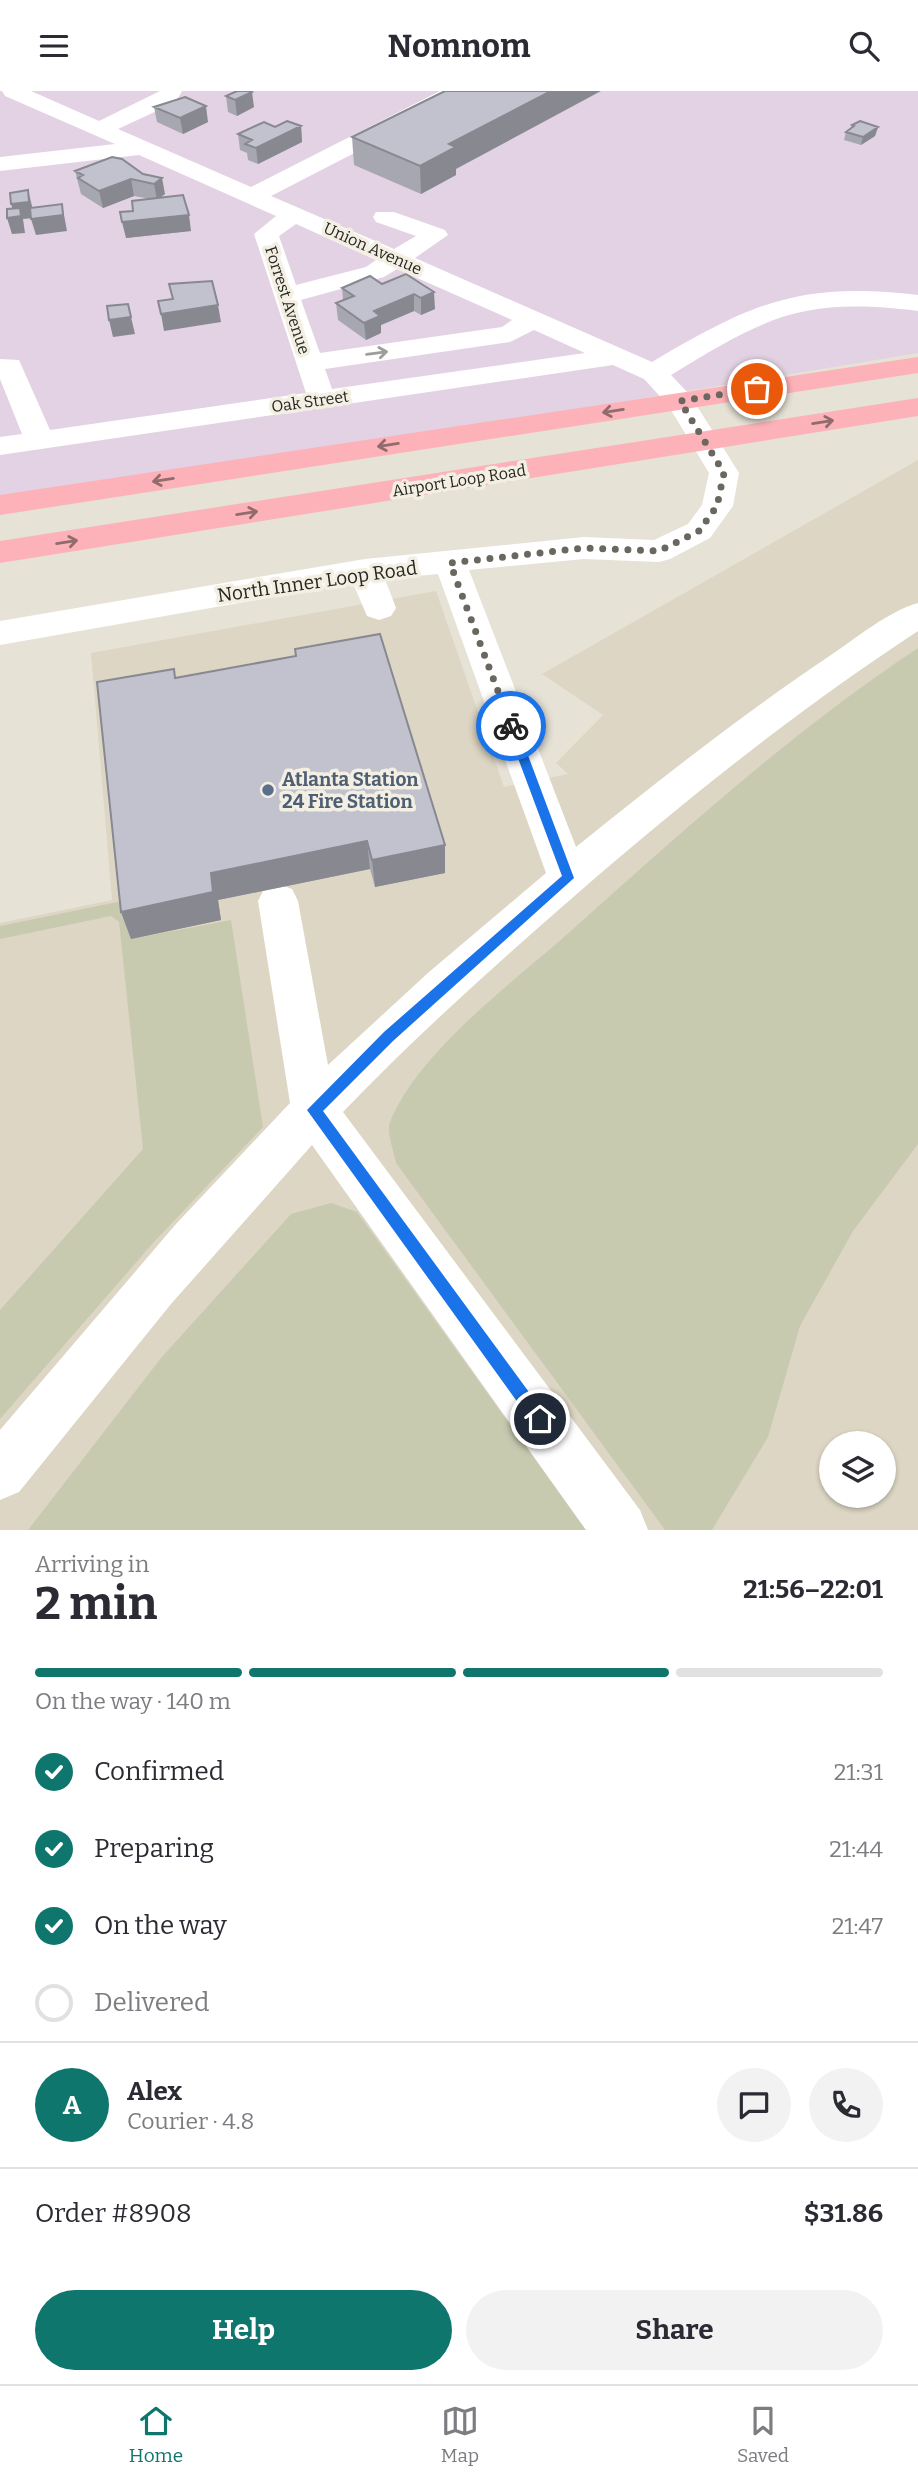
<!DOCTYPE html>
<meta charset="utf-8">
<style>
body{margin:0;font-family:Bitter,serif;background:#f2f2f3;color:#2b2b33;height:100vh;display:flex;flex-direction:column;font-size:26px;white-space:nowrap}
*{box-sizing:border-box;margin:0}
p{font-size:23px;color:#7c7c81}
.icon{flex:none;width:38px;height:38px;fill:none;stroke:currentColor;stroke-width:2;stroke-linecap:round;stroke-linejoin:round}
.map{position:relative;height:1439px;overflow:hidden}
.details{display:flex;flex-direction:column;background:#fff;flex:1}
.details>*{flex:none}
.controls{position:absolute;left:819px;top:1340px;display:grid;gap:14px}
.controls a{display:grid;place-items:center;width:77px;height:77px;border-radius:50%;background:#fff;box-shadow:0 2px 5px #0004;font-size:35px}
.pin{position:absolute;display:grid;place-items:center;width:60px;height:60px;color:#fff;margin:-30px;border:4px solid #fff;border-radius:50%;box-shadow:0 2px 7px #0007}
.courier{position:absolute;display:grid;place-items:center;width:70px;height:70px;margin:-35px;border:5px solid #1a73e8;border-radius:50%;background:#fff;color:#222;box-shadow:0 2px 9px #0007}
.head em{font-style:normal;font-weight:700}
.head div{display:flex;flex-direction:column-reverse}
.head{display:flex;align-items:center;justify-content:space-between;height:119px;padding:0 35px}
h1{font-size:46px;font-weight:700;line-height:52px}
.bar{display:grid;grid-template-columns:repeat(4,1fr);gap:10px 7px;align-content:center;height:84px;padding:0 35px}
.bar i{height:9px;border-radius:5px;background:#e1e1e2}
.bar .active{background:#0f766e}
.bar p{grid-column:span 4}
.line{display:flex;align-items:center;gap:18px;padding:0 35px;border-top:2px solid #e1e1e2}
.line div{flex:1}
.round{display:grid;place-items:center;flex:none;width:74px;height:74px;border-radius:37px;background:#f2f2f3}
ol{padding:0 35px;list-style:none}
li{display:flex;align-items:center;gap:21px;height:77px}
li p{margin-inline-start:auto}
li .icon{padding:7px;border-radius:50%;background:#0f766e;color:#fff;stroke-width:4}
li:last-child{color:#7c7c81}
li i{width:38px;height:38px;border:4px solid #e1e1e2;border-radius:50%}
.cta{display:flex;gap:14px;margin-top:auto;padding:14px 35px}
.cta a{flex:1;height:80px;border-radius:42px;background:#0f766e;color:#fff;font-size:28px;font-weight:700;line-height:80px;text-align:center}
.cta a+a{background:#f2f2f3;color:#2b2b33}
header{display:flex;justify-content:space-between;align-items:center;height:91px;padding:0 35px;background:#fff;font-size:32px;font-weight:700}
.dock{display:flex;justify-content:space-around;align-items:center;height:98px;border-top:2px solid #e1e1e2;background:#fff;font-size:19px;color:#7c7c81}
.dock a{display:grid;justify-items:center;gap:4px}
.dock .active{color:#0f766e}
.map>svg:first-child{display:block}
.commercial{fill:#e3d2e3}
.built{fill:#ddd6c4;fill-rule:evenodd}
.green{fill:#c8cab0}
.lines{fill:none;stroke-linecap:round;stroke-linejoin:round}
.minor{fill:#fff;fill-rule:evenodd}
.major{fill:#fcb2b8;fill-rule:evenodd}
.wall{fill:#a7a7b2}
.shaded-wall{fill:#888891}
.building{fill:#c2c2cf;stroke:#888891;stroke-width:2}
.oneway{stroke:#9e9d9b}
.oneway2{stroke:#926c6c}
.route{fill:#1a73e8}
.done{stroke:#6a6760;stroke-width:7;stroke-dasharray:0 12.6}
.service-dot{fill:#5c6f8a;stroke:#f3efe3;stroke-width:2.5}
.labels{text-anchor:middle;stroke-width:7;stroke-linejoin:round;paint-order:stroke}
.far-street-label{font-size:16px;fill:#272521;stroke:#f3efe3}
.street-label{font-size:19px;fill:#272521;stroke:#f3efe3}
.service-label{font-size:19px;font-weight:bold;fill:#4e5e75;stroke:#f3efe3;text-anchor:start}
</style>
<header><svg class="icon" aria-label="menu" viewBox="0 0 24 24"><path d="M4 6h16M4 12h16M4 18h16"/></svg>Nomnom<svg class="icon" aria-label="search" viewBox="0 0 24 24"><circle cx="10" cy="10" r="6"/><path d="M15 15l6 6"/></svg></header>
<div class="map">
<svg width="918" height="1439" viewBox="0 0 918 1439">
<rect width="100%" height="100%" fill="#e6e2d6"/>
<path class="commercial" d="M0 0H918V262L0 413Z"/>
<path class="built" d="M918 369V1439H0V832L112 809 91 562 436 500 504 696 568 683 556 672 603 624 542 583ZM831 1353H884V1405H831Z"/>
<path class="green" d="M918 557V1053L853 1140 800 1235 768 1346 712 1439H665L396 1072C394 1061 386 1041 390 1031 418 962 508 895 564 846 677 745 791 641 918 557Z
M127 809 131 848 231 829 263 1036 153 1152 0 1328V1219L143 1058 119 831 111 825 0 848V835Z
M331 1112 357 1121 586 1439H28L161 1267 291 1123Z"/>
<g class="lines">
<path class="minor" d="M2 0H31L99 30 160 0H182L176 11 118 38 251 96 440 0H468L465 5 271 105 394 158 416 145 376 131 373 126 376 121H394L445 139 448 144 415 167 652 271C752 212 800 190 918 204V220C803 206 767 225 671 284L690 304 739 382 733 415 710 447 670 468 659 471 584 468 469 479 576 756C659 689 743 623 831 564 858 546 887 521 918 512V540C790 624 670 721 555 822 482 886 410 951 343 1021L640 1419 648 1439H586L312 1054 171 1213 19 1401 0 1409V1339L176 1133 290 1012 258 810 264 798 278 793 292 798 298 810 328 974 429 881 546 782 438 483 385 488 396 517 391 525 379 529 367 525 353 492 0 554V530L365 468 584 446 654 449 688 433 702 414 709 382 668 314 644 288 613 274 0 364V346L22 343 0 288V268L19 269 50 339 306 302 254 143 276 125 139 64 0 80V66L115 53 5 5ZM296 133 376 169 366 176 296 194 279 145ZM397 178 512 229 502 236 320 262 301 209 384 186ZM534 239 585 262 332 298 325 278 510 251Z"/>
<path class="major" d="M918 266V282L0 424V404Z
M918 307V325L0 472V450Z"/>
</g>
<path class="wall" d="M226 5 254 16 237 25 228 21Z
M154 16 208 31 183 43 157 31Z
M852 34 878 36 875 45 861 54 844 49 846 41 851 37Z
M301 35 302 51 258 73 248 69 247 62 240 59 238 43 275 36Z
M352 46 456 78V84L421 103 354 74Z
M75 80 143 83 165 103 160 107 191 140 126 147 133 120 150 108 134 105 103 117 81 103Z
M406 183 435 218 421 224 414 220 381 234V242L366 249 338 229 336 212 343 209 342 197 382 193Z
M176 587 445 782 375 796 370 778 218 809 221 829 131 848 121 821Z"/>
<path class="shaded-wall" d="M551 0H601L456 78V84L421 103 420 75 449 53Z
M252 1 254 16 237 25 235 9Z
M206 15 208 31 183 43 180 27Z
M301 35 302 51 258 73 256 57Z
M878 36 875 45 861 54 863 46Z
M162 87 165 103 157 109 154 93Z
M131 88 134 105 103 117 99 100Z
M28 99 32 115 34 127 23 128 25 142 12 143 7 127 15 126 11 113Z
M62 113 67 140 36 144 31 128Z
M189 124 191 140 126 147 122 131Z
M434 201 435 218 421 224V207Z
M414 203V220L381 234V242L366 249 364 232 374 220Z
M218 214 221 231 164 240 161 223Z
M131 226 135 243 113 246 109 229Z
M367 750 370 778 218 809 221 829 131 848 121 821 211 782Z
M445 754V782L375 796 372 769Z"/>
<path class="building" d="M237 0H250L252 1 235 9 226 5Z
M445 0H551L449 53 456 56 420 75 352 46Z
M185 6 206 15 180 27 154 16Z
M287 30 301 35 256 57 245 53 252 49 238 43 264 31 275 36Z
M860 30 878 36 863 46 846 41 854 35 852 34Z
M112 66 122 68 143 83 162 87 154 93 131 88 99 100 78 87 83 84 75 80Z
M28 99 29 111 11 113 10 102Z
M183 104 189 124 122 131 120 121 133 120 132 110Z
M62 113 63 124 31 128 30 117Z
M20 117 21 125 7 127V118Z
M406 183 434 201 421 207 414 203 374 220 380 225 364 232 336 212 354 205 342 197 370 185 382 193Z
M212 190 218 214 161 223 158 210 173 208 169 193Z
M128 213 131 226 109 229 107 215Z
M380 543 445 754 372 769 367 750 211 782 213 801 121 821 97 591 174 578 175 587 296 565 295 558Z"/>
<defs><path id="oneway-shaft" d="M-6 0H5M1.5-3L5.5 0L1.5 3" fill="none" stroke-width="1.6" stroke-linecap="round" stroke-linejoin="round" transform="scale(1.75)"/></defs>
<use class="oneway" href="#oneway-shaft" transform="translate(377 262) rotate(-8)"/>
<g class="oneway2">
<use href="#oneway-shaft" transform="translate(613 320) rotate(171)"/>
<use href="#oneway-shaft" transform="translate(823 331) rotate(-9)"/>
<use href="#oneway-shaft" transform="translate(388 354) rotate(171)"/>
<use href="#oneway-shaft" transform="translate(163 389) rotate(171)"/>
<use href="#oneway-shaft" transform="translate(247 422) rotate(-9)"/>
<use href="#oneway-shaft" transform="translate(67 451) rotate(-9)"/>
</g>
<path class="route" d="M511 631 517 635 574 787 393 950 323 1020 545 1323V1334L540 1336 534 1334 307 1019 384 941 562 785 506 635Z"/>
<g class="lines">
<path class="done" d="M511 635 450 472 584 457 659 460 699 440 717 415 724 382 680 310 757 298"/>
</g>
<circle class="service-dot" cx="268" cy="699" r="7"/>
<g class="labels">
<g class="far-street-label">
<text transform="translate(373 157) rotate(24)" y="6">Union Avenue</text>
<text transform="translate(288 209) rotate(72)" y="6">Forrest Avenue</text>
<text transform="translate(310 310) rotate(-8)" y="6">Oak Street</text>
<text transform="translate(459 389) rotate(-9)" y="6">Airport Loop Road</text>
</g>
<g class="street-label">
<text transform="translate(317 490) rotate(-8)" y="7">North Inner Loop Road</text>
</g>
<g class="service-label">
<text x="282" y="695">Atlanta Station<tspan x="282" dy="22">24 Fire Station</tspan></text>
</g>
</g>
</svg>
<div class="controls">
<a><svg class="icon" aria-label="layers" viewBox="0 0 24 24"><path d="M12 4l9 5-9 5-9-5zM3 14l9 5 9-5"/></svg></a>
</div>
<div class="pin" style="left:757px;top:298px;background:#ea580c"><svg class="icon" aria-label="bag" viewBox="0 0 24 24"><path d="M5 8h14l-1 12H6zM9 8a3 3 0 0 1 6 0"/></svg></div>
<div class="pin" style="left:540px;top:1328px;background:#1f2937"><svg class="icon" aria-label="home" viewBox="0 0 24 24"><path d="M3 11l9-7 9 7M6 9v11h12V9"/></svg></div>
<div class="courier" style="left:511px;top:635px"><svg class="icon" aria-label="bike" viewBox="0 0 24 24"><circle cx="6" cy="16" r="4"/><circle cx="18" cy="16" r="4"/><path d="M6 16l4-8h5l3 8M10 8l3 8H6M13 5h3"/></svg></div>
</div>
<section class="details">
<div class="head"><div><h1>2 min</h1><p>Arriving in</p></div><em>21:56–22:01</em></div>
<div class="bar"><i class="active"></i><i class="active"></i><i class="active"></i><i></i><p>On the way · 140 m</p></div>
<ol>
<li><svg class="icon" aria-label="check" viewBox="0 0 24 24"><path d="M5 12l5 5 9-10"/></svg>Confirmed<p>21:31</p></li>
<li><svg class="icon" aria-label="check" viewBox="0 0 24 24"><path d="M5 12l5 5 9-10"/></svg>Preparing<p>21:44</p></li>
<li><svg class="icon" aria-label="check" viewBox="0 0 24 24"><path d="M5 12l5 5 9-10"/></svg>On the way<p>21:47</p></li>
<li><i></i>Delivered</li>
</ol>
<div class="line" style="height:126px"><b class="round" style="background:#0f766e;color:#fff">A</b><div><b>Alex</b><p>Courier · 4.8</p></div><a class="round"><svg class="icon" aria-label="chat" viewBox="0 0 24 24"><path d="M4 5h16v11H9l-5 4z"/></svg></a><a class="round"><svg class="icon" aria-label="phone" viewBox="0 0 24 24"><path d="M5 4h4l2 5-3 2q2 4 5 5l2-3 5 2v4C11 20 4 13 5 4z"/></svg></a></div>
<div class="line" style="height:91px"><div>Order #8908</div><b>$31.86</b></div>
<div class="cta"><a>Help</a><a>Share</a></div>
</section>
<nav class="dock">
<a class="active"><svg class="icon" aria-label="home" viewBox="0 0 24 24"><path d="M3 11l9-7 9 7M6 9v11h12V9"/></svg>Home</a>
<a><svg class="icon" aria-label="map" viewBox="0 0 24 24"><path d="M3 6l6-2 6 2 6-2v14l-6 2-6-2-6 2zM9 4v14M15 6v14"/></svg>Map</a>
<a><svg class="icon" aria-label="saved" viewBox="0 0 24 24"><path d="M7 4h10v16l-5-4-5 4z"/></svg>Saved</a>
</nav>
